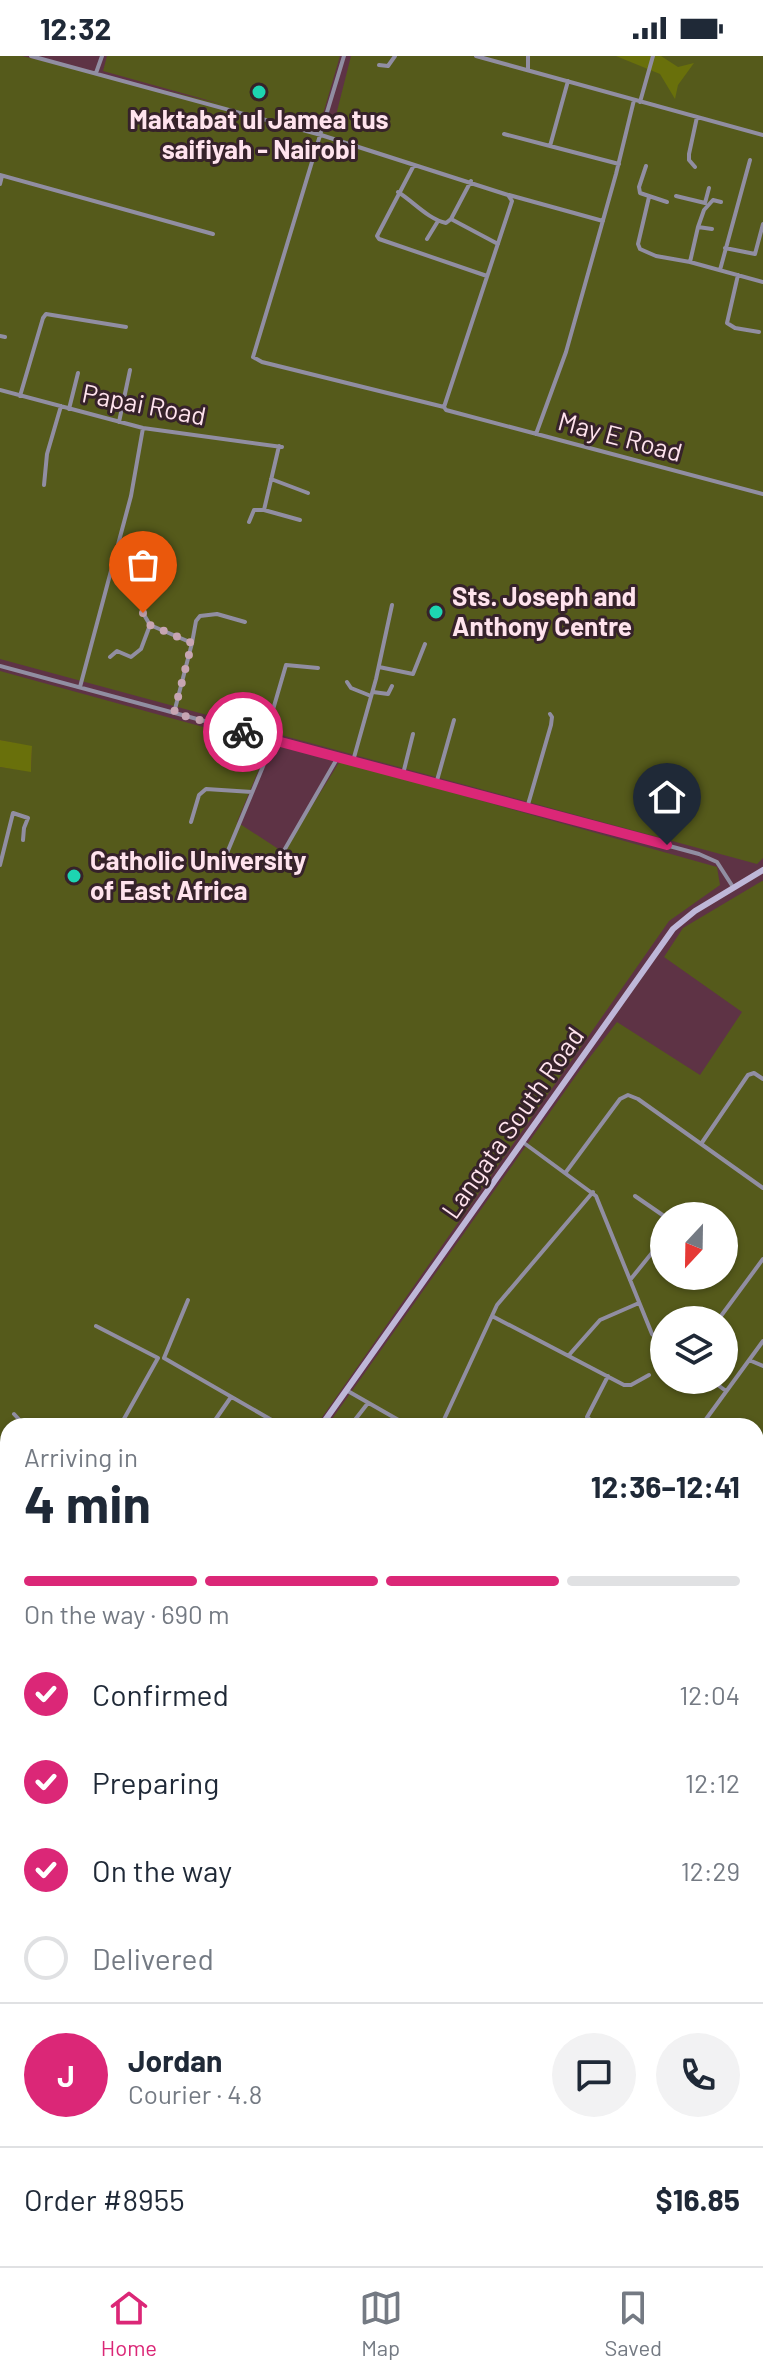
<!DOCTYPE html>
<meta charset="utf-8">
<style>
body{margin:0;font-family:Barlow,sans-serif;background:#f2f2f3;color:#1f2937;height:100vh;display:flex;flex-direction:column;font-size:30px;white-space:nowrap}
*{box-sizing:border-box;margin:0}
p{font-size:26px;color:#747a83}
.icon{flex:none;width:44px;height:44px;fill:none;stroke:currentColor;stroke-width:2;stroke-linecap:round;stroke-linejoin:round}
.map{position:relative;flex:1;overflow:hidden}
.side{position:absolute;left:0px;top:1362px;width:764px;height:848px;display:flex;flex-direction:column;background:#fff;border-radius:24px 24px 0 0;box-shadow:0 2px 6px #0004}
.side>*{flex:none}
.needle{width:52px;rotate:202deg}
.fabs{position:absolute;left:650px;top:1146px;display:grid;gap:16px}
.fabs a{display:grid;place-items:center;width:88px;height:88px;border-radius:50%;background:#fff;box-shadow:0 2px 6px #0004;font-size:40px}
.pin{position:absolute;display:grid;place-items:center;width:68px;height:68px;color:#fff;margin:-82px -34px;border-radius:50% 50% 50% 0;rotate:-45deg;box-shadow:0 0 8px #0007}
.pin .icon{rotate:45deg}
.courier{position:absolute;display:grid;place-items:center;width:80px;height:80px;margin:-40px;border:6px solid #db2777;border-radius:50%;background:#fff;color:#222;box-shadow:0 2px 10px #0007}
.headline em{font-style:normal;font-weight:700}
.headline div{display:flex;flex-direction:column-reverse}
.headline{display:flex;align-items:center;justify-content:space-between;height:136px;padding:0 24px}
h1{font-size:52px;font-weight:700;line-height:60px}
.bar{display:grid;grid-template-columns:repeat(4,1fr);gap:12px 8px;align-content:center;height:96px;padding:0 24px}
.bar i{height:10px;border-radius:6px;background:#e0e1e3}
.bar .on{background:#db2777}
.bar p{grid-column:span 4}
.line{display:flex;align-items:center;gap:20px;padding:0 24px;border-top:2px solid #e0e1e3}
.line div{flex:1}
.round{display:grid;place-items:center;flex:none;width:84px;height:84px;border-radius:42px;background:#f2f2f3}
ol{padding:0 24px;list-style:none}
li{display:flex;align-items:center;gap:24px;height:88px}
li p{margin-inline-start:auto}
li .icon{padding:8px;border-radius:50%;background:#db2777;color:#fff;stroke-width:4}
li:last-child{color:#747a83}
li i{width:44px;height:44px;border:4px solid #e0e1e3;border-radius:50%}
.status{display:flex;justify-content:space-between;align-items:center;height:56px;padding:0 40px;background:#fff;direction:ltr}
.status svg{height:22px;fill:currentColor}
.menu{display:flex;justify-content:space-around;align-items:center;height:112px;border-top:2px solid #e0e1e3;background:#fff;font-size:22px;color:#747a83}
.menu a{display:grid;justify-items:center;gap:4px}
.menu .on{color:#db2777}
.map>svg:first-child{display:block}
.green{fill:#555a1b;fill-rule:evenodd}
.forest{fill:#69700b}
.lines{fill:none;stroke-linecap:round;stroke-linejoin:round}
.street{stroke:#918ea2;stroke-width:4}
.secondary{stroke:#beb7d8;stroke-width:6}
.done{stroke:#c7a5b2;stroke-width:8;stroke-dasharray:0 14.4}
.route{stroke:#db2777;stroke-width:10}
.poi-dot{fill:#1dd5b1;stroke:#36222a;stroke-width:3}
.labels{text-anchor:middle;stroke-width:6;stroke-linejoin:round;paint-order:stroke}
.poi-label{font-size:26px;font-weight:bold;fill:#ffe3ed;stroke:#36222a;text-anchor:start}
.street-label{font-size:26px;fill:#ffe3ed;stroke:#36222a}
</style>
<div class="status"><b>12:32</b><svg viewBox="0 0 49 12"><path d="M0 12V9h3v3zM5 12V6h3v6zM10 12V3h3v9zM15 12V0h3v12zM26 1h20v11H26zM47 4h2v5h-2z"/></svg></div>
<div class="map">
<svg width="763" height="2210" viewBox="0 0 763 2210">
<rect width="100%" height="100%" fill="#5e3345"/>
<path class="green" d="M0 0H22L225 49 103 15 107 0H340L319 72 332 75 351 0H763V802L757 808 0 603Z
M0 615 269 689 237 766 283 796 340 705 717 811 720 829 669 865 316 1370H8V1495L0 1490V711L31 715 32 691 0 684Z
M762 825H763V1930L756 1926V1370H327L580 1014 617 966 700 1019 742 956 664 901 683 872ZM664 1160H724V1220H664ZM664 1264H724V1324H664Z
M0 1504 8 1509V2202H756V1942L763 1946V2210H0Z"/>
<path class="forest" d="M616 0H661L678 11 694 7 678 29 675 43 660 18Z
M0 684 32 690 31 716 0 711Z
M756 1962 763 1966V2042L756 2052Z
M763 2153V2202H751V2208L753 2210H729L733 2202H756V2167Z"/>
<g class="lines">
<path class="street" d="M31 0 321 79 508 139 512 145 444 351 446 354 763 438
M344 0 253 301 262 306 444 351
M476 0 763 79
M528 0V14
M379 9 388 10 395 0
M96 17 102 0
M640 46 653 0
M504 78 550 90 568 25
M550 90 619 108
M414 109 377 180 379 183 487 220
M646 110 639 131 640 137 667 146
M695 111 689 104V98L697 61
M0 119 213 178
M0 128 2 120
M398 136C414 146 428 163 446 167L451 163 471 125
M509 139 603 165
M676 140 705 147
M649 141 638 188 640 193 656 200 690 206 763 226
M705 147 709 132
M451 163 498 188
M698 171 704 154 713 144 721 146
M427 183 438 165
M725 192 755 198 763 168
M690 206 698 171 712 173
M720 214 750 104
M738 219 727 267 735 272 759 276
M0 280 5 281
M0 334 143 372 282 391
M20 340 43 262 46 258 126 271
M69 353 78 317
M119 366 130 314
M536 378 566 296 616 118 634 44
M279 390 264 454 300 464
M271 423 308 437
M44 429 47 398 61 350
M249 466 254 454H264
M143 557 150 569
M192 587 196 565 200 560 217 558 245 566
M110 601 117 595 131 601 141 593 150 569 192 587 174 657
M0 610 699 798 717 806 733 831
M379 611 413 618 425 588
M347 626 351 632 371 640
M80 631 131 440 143 372
M373 636 388 638 392 630
M265 681 286 609 318 612
M353 705 376 623 392 549
M403 718 413 678
M436 728 454 664
M527 752 551 669 552 661 550 658
M191 766 199 739 206 733 252 736
M278 805 338 701
M0 809 13 757 28 762 24 772 23 784
M222 809 264 708 262 700 270 682
M524 1087 596 1140 652 1278 664 1289
M701 1088 748 1019 754 1017 763 1023
M566 1116 620 1043 628 1039 638 1043 763 1132
M635 1140 664 1160
M630 1224 664 1182
M188 1244 164 1302 282 1370
M492 1260 624 1329H631L649 1319
M718 1264 763 1203
M96 1270 158 1302 120 1370
M569 1299 600 1264 639 1247
M749 1304 763 1310
M711 1324 726 1335
M346 1334 409 1370
M14 1358 25 1370
M590 1364 587 1361 608 1320
M354 1365 368 1347
M211 1370 231 1341
M441 1370 497 1249 593 1136
M701 1370 763 1285
M0 1550 8 1556
M756 1615 763 1619
M0 1623 8 1609
M756 1763 763 1768
M756 1829 763 1817
M0 1856 8 1842
M756 2021 763 2009
M226 2202 232 2210
M330 2202 338 2210
M627 2202 642 2210
M84 2210 89 2202
M169 2210 173 2202
M311 2210 316 2202
M495 2210 497 2202
M687 2210 691 2202"/>
<path class="secondary" d="M321 1370 673 873 695 855 763 814
M0 1495 8 1499
M756 1931 763 1935"/>
</g>
<g class="lines">
<path class="done" d="M143 557 150 569 192 587 174 657 243 676"/>
<path class="route" d="M243 676 667 789"/>
</g>
<g class="poi-dot">
<circle cx="259" cy="36" r="8"/>
<circle cx="436" cy="556" r="8"/>
<circle cx="74" cy="820" r="8"/>
</g>
<g class="labels">
<g class="poi-label">
<text x="259" y="73" text-anchor="middle">Maktabat ul Jamea tus<tspan x="259" dy="30">saifiyah - Nairobi</tspan></text>
<text x="452" y="550">Sts. Joseph and<tspan x="452" dy="30">Anthony Centre</tspan></text>
<text x="90" y="814">Catholic University<tspan x="90" dy="30">of East Africa</tspan></text>
</g>
<g class="street-label">
<text transform="translate(144 349) rotate(11)" y="9">Papai Road</text>
<text transform="translate(620 381) rotate(15)" y="9">May E Road</text>
<text transform="translate(513 1067) rotate(-55)" y="9">Langata South Road</text>
</g>
</g>
</svg>
<div class="fabs">
<a><svg class="needle" viewBox="-14 -14 28 28"><path d="M0-13l5 13h-10z" fill="#e53935"/><path d="M0 13l5-13h-10z" fill="#747a83"/></svg></a>
<a><svg class="icon" aria-label="layers" viewBox="0 0 24 24"><path d="M12 4l9 5-9 5-9-5zM3 14l9 5 9-5"/></svg></a>
</div>
<div class="pin" style="left:143px;top:557px;background:#ea580c"><svg class="icon" aria-label="bag" viewBox="0 0 24 24"><path d="M5 8h14l-1 12H6zM9 8a3 3 0 0 1 6 0"/></svg></div>
<div class="pin" style="left:667px;top:789px;background:#1f2937"><svg class="icon" aria-label="home" viewBox="0 0 24 24"><path d="M3 11l9-7 9 7M6 9v11h12V9"/></svg></div>
<div class="courier" style="left:243px;top:676px"><svg class="icon" aria-label="bike" viewBox="0 0 24 24"><circle cx="6" cy="16" r="4"/><circle cx="18" cy="16" r="4"/><path d="M6 16l4-8h5l3 8M10 8l3 8H6M13 5h3"/></svg></div>
<section class="side">
<div class="headline"><div><h1>4 min</h1><p>Arriving in</p></div><em>12:36–12:41</em></div>
<div class="bar"><i class="on"></i><i class="on"></i><i class="on"></i><i></i><p>On the way · 690 m</p></div>
<ol>
<li><svg class="icon" aria-label="check" viewBox="0 0 24 24"><path d="M5 12l5 5 9-10"/></svg>Confirmed<p>12:04</p></li>
<li><svg class="icon" aria-label="check" viewBox="0 0 24 24"><path d="M5 12l5 5 9-10"/></svg>Preparing<p>12:12</p></li>
<li><svg class="icon" aria-label="check" viewBox="0 0 24 24"><path d="M5 12l5 5 9-10"/></svg>On the way<p>12:29</p></li>
<li><i></i>Delivered</li>
</ol>
<div class="line" style="height:144px"><b class="round" style="background:#db2777;color:#fff">J</b><div><b>Jordan</b><p>Courier · 4.8</p></div><a class="round"><svg class="icon" aria-label="chat" viewBox="0 0 24 24"><path d="M4 5h16v11H9l-5 4z"/></svg></a><a class="round"><svg class="icon" aria-label="phone" viewBox="0 0 24 24"><path d="M5 4h4l2 5-3 2q2 4 5 5l2-3 5 2v4C11 20 4 13 5 4z"/></svg></a></div>
<div class="line" style="height:104px"><div>Order #8955</div><b>$16.85</b></div>
</section>
</div>
<nav class="menu">
<a class="on"><svg class="icon" aria-label="home" viewBox="0 0 24 24"><path d="M3 11l9-7 9 7M6 9v11h12V9"/></svg>Home</a>
<a><svg class="icon" aria-label="map" viewBox="0 0 24 24"><path d="M3 6l6-2 6 2 6-2v14l-6 2-6-2-6 2zM9 4v14M15 6v14"/></svg>Map</a>
<a><svg class="icon" aria-label="saved" viewBox="0 0 24 24"><path d="M7 4h10v16l-5-4-5 4z"/></svg>Saved</a>
</nav>
